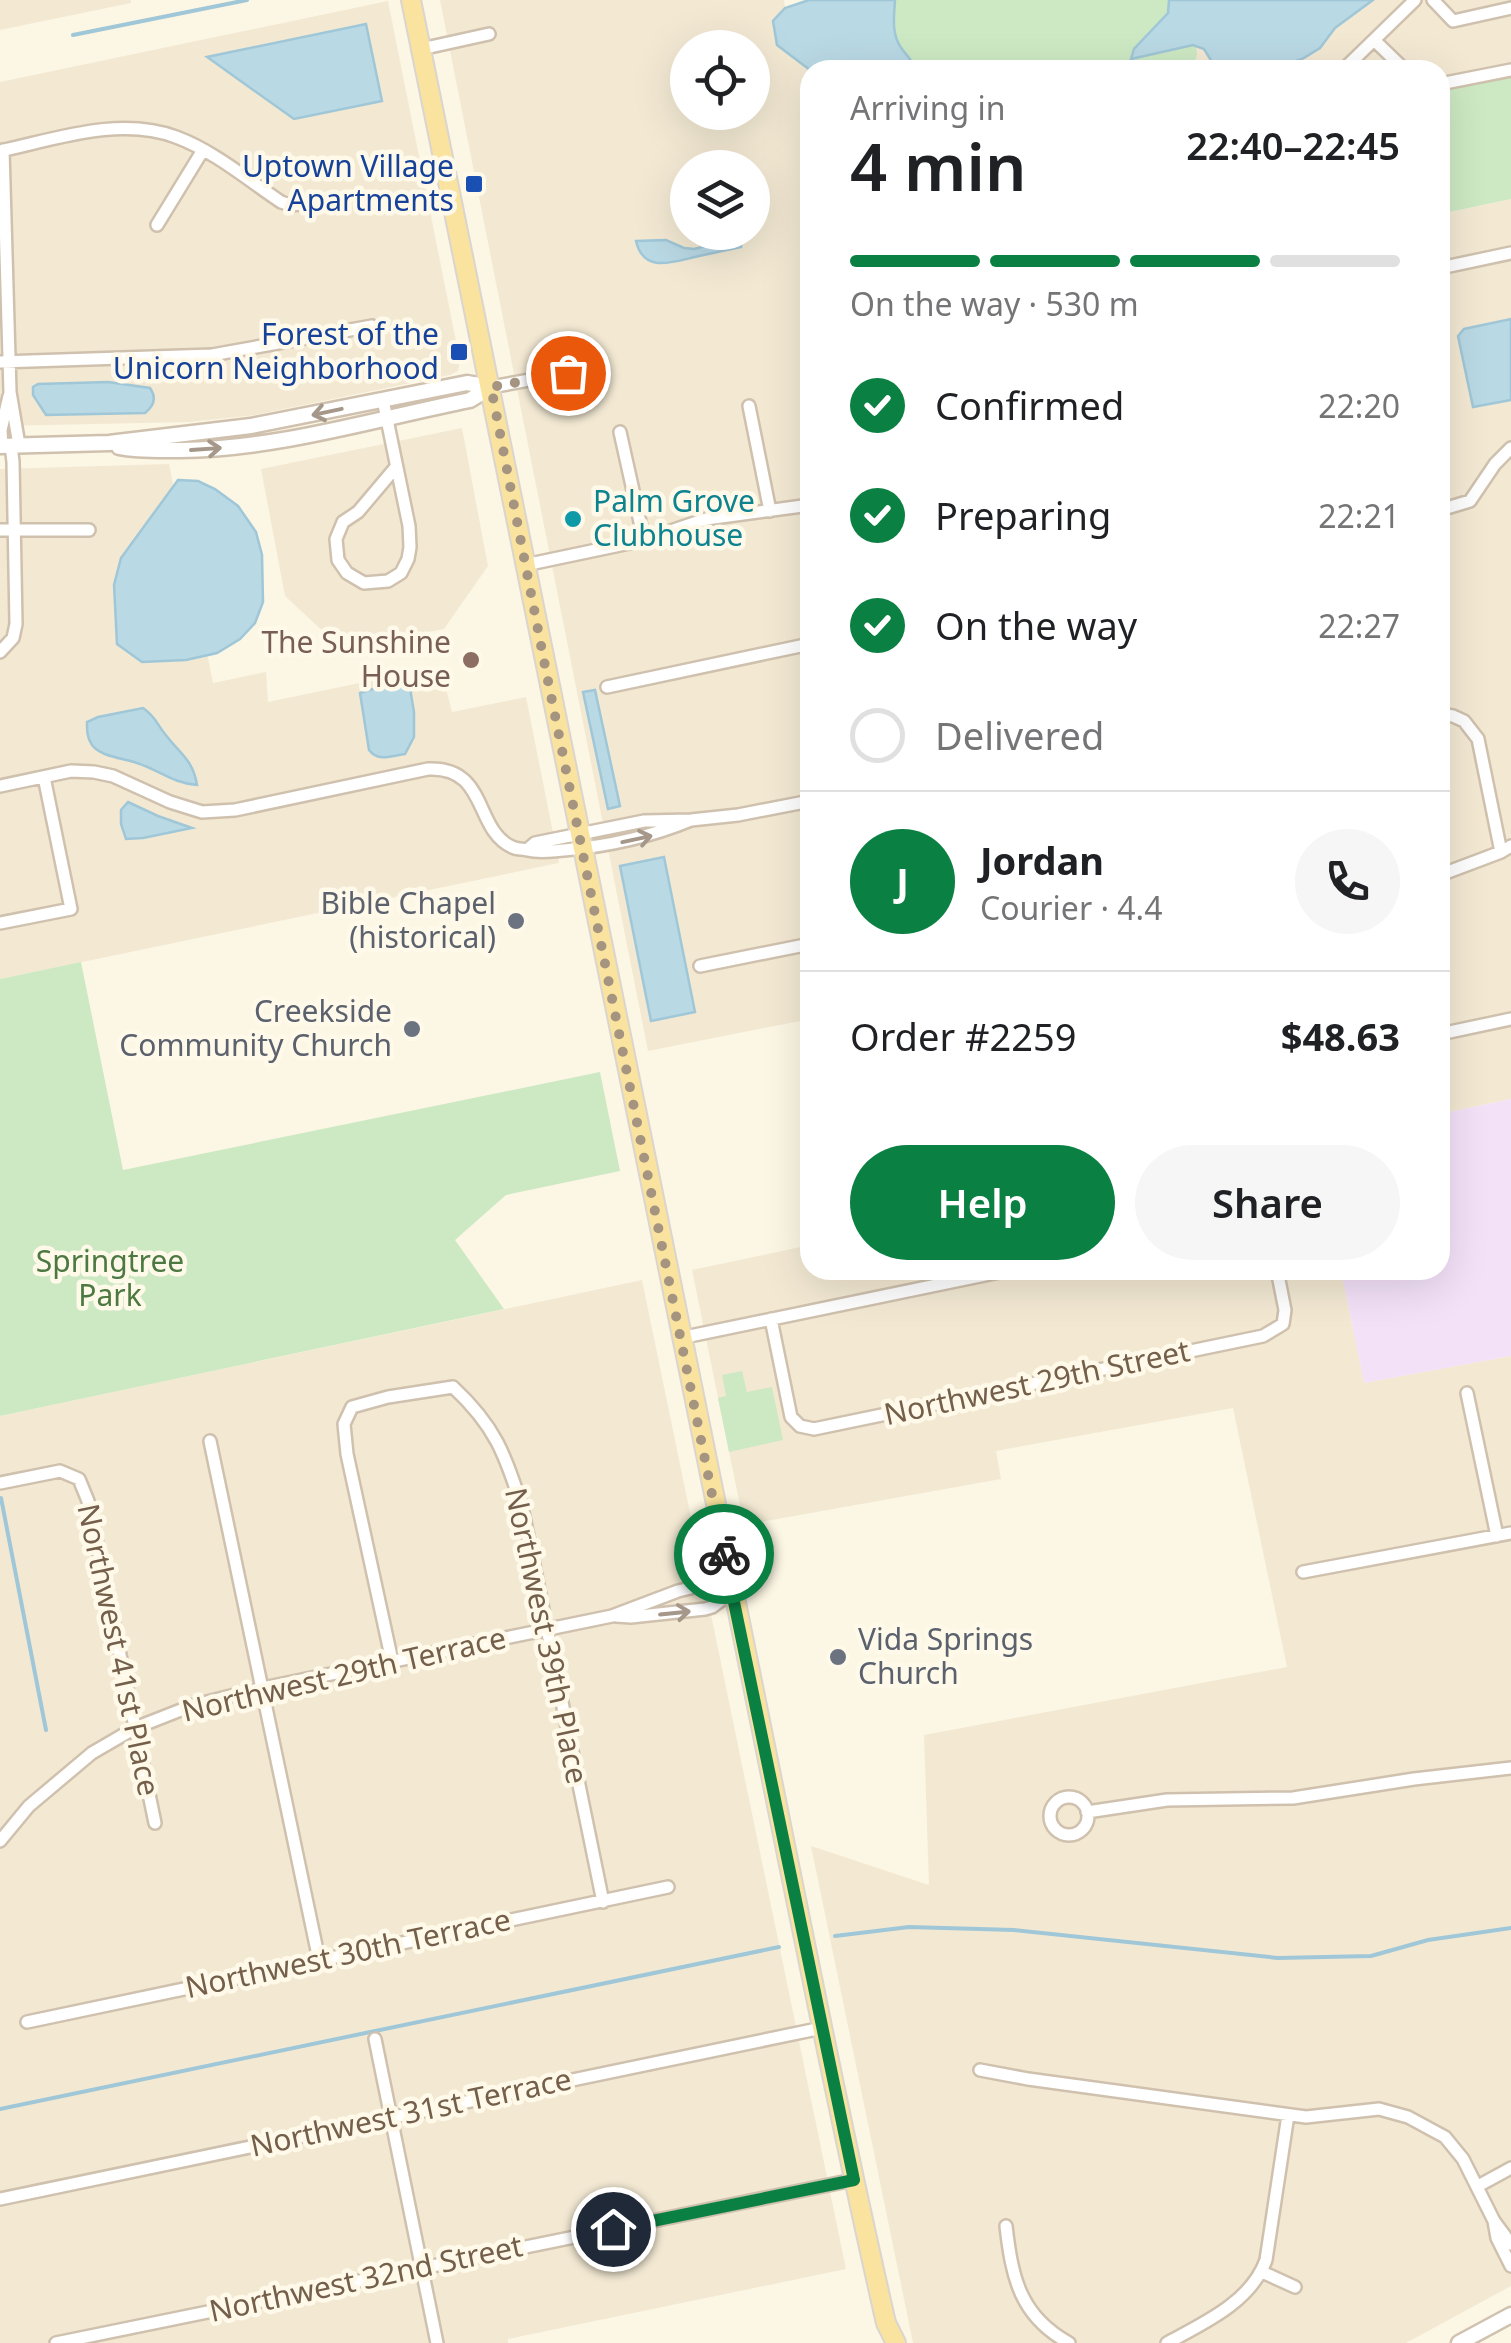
<!DOCTYPE html>
<meta charset="utf-8">
<style>
body{margin:0;font-family:"Noto Sans",sans-serif;background:#f6f6f6;color:#202124;height:100vh;display:flex;flex-direction:column;font-size:38px;white-space:nowrap}
*{box-sizing:border-box;margin:0}
p{font-size:32px;color:#757577}
.icon{flex:none;width:55px;height:55px;fill:none;stroke:currentColor;stroke-width:2;stroke-linecap:round;stroke-linejoin:round}
.map{position:relative;flex:1;overflow:hidden}
.panel{position:absolute;left:800px;top:60px;width:650px;height:1220px;display:flex;flex-direction:column;background:#fff;border-radius:30px;box-shadow:0 10px 40px #0002}
.panel>*{flex:none}
.tools{position:absolute;left:670px;top:30px;display:grid;gap:20px}
.tools a{display:grid;place-items:center;width:100px;height:100px;border-radius:50%;background:#fff;box-shadow:0 10px 40px #0002;font-size:50px}
.pin{position:absolute;display:grid;place-items:center;width:85px;height:85px;color:#fff;margin:-42px;border:5px solid #fff;border-radius:50%;box-shadow:0 2px 10px #0007}
.courier{position:absolute;display:grid;place-items:center;width:100px;height:100px;margin:-50px;border:8px solid #0b8043;border-radius:50%;background:#fff;color:#222;box-shadow:0 2px 12px #0007}
.headline em{font-style:normal;font-weight:600}
.headline div{display:flex;flex-direction:column-reverse}
.headline{display:flex;align-items:center;justify-content:space-between;height:170px;padding:0 50px}
h1{font-size:65px;font-weight:600;line-height:75px}
.bar{display:grid;grid-template-columns:repeat(4,1fr);gap:15px 10px;align-content:center;height:120px;padding:0 50px}
.bar i{height:12px;border-radius:8px;background:#e0e0e0}
.bar .current{background:#0b8043}
.bar p{grid-column:span 4}
.line{display:flex;align-items:center;gap:25px;padding:0 50px;border-top:2px solid #e0e0e0}
.line div{flex:1}
.round{display:grid;place-items:center;flex:none;width:105px;height:105px;border-radius:52px;background:#f6f6f6}
ol{padding:0 50px;list-style:none}
li{display:flex;align-items:center;gap:30px;height:110px}
li p{margin-inline-start:auto}
li .icon{padding:10px;border-radius:50%;background:#0b8043;color:#fff;stroke-width:4}
li:last-child{color:#757577}
li i{width:55px;height:55px;border:5px solid #e0e0e0;border-radius:50%}
.cta{display:flex;gap:20px;margin-top:auto;padding:20px 50px}
.cta a{flex:1;height:115px;border-radius:60px;background:#0b8043;color:#fff;font-size:40px;font-weight:600;line-height:115px;text-align:center}
.cta a+a{background:#f6f6f6;color:#202124}
.map>svg:first-child{display:block}
.residential{fill:#f3e9d3;fill-rule:evenodd}
.education{fill:#f3e1f8}
.green{fill:#cde9c3}
.water{fill:#b9d9e5;stroke:#a0c7d7;stroke-width:2.5}
.lines{fill:none;stroke-linecap:round;stroke-linejoin:round}
.stream{stroke:#a0c7d7;stroke-width:4}
.minor-casing{stroke:#cfc1ae;stroke-width:16}
.tertiary-casing{stroke:#cfc1ae;stroke-width:19}
.primary-casing{stroke:#dbd5d0;stroke-width:22}
.minor{stroke:#fff;stroke-width:11}
.tertiary{stroke:#fff;stroke-width:14}
.primary{stroke:#f9e39e;stroke-width:18}
.oneway{stroke:#a59789}
.done{stroke:#a49480;stroke-width:10;stroke-dasharray:0 18}
.route{stroke:#0b8043;stroke-width:12}
.transit-dot{fill:#1a4fb4;stroke:#fff9ea;stroke-width:4}
.culture-dot{fill:#0f9aa8;stroke:#fff9ea;stroke-width:4}
.education-dot{fill:#8d6e63;stroke:#fff9ea;stroke-width:4}
.worship-dot{fill:#6b7280;stroke:#fff9ea;stroke-width:4}
.labels{text-anchor:middle;stroke-width:9;stroke-linejoin:round;paint-order:stroke}
.transit-label{font-size:30px;fill:#164399;stroke:#fff9ea;text-anchor:end}
.culture-label{font-size:30px;fill:#0d838f;stroke:#fff9ea;text-anchor:start}
.education-label{font-size:30px;fill:#785e54;stroke:#fff9ea;text-anchor:end}
.worship-label{font-size:30px;fill:#5b616d;stroke:#fff9ea;text-anchor:end}
.park-label{font-size:30px;fill:#4c7942;stroke:#fff9ea}
.street-label{font-size:30px;fill:#745f4a;stroke:#fff9ea}
</style>
<div class="map">
<svg width="1511" height="2343" viewBox="0 0 1511 2343">
<rect width="100%" height="100%" fill="#fcf6e4"/>
<path class="residential" d="M0 0H131V3L0 30Z
M440 0H784L785 8 773 21 777 45 810 70V1019L648 1051ZM688 48H752V112H688ZM688 168H752V232H688Z
M1169 0H1511V77L1440 91V70H1193L1196 62 1131 54 1170 6Z
M388 1 460 361 458 371 450 375 255 415 190 422 0 426V82Z
M1511 199V1099L1440 1114V214Z
M462 428 488 566 444 629 342 649 285 596 261 469Z
M169 464 213 683 266 672 268 702 427 669 431 690 446 688 452 712 526 697 559 863 0 979V469Z
M810 1245V1270H1341L1364 1383 1511 1356V2286L1406 2343H913L811 1846 929 1885 924 1735 1287 1667 1233 1408 996 1451 1001 1479 744 1525 692 1270Z
M642 1280 846 2269 508 2339V2343H0V1416Z"/>
<path class="education" d="M1511 1099V1356L1364 1383 1341 1270H1440V1114Z"/>
<path class="green" d="M894 0H1169L1168 13 1134 48V59L1167 49 1193 45 1196 46 1197 54 1193 70H916C911 56 898 49 894 34 892 24 895 10 894 0Z
M1511 77V199L1440 214V156L1449 153 1440 91Z
M81 962 123 1170 600 1072 620 1171 506 1195 455 1240 504 1309 0 1416V979Z
M742 1371 747 1392 772 1387 783 1440 729 1452 718 1398 726 1396 722 1375Z"/>
<path class="water" d="M809 0H895C894 17 891 35 902 49 908 57 912 60 916 70H810L777 45 773 21 785 8Z
M1169 0H1373L1335 28 1320 48 1302 59 1266 70H1217L1204 49 1193 45 1131 59 1134 49 1168 13Z
M366 24 382 101 294 119 207 57Z
M726 233 741 234V247C727 250 713 253 699 256 675 261 644 275 636 241L666 240 684 248 694 249 714 244Z
M1511 319V400L1473 407 1458 336 1464 329Z
M108 382 150 388C157 398 154 406 145 413L46 415 33 395V387L38 384Z
M178 480 198 481 215 489 238 506 256 532 262 555 263 602 255 623 240 639 217 653 186 660 142 662 117 644 114 585 121 558Z
M398 686 410 688 414 712V737L405 754C391 756 378 762 369 750L360 693 376 688Z
M595 690 620 806 608 809 583 692Z
M143 708C156 717 156 723 165 734 179 753 193 759 197 785 172 783 159 770 137 763 123 758 101 757 92 745 87 738 87 731 87 722L98 717Z
M128 802 158 816 192 828 143 838 126 839 121 824V810Z
M664 857 695 1012 651 1021 620 866Z"/>
<g class="lines">
<path class="stream" d="M73 35 247 0
M1 1498 46 1730
M835 1936 909 1927 1014 1930 1278 1958 1371 1956 1428 1940 1511 1928
M0 2109 779 1947"/>
<g class="minor-casing">
<path id="minor" d="M1433 0 1453 21 1511 8
M1374 40 1405 70
M421 49 489 34
M1343 70 1415 0
M1440 84 1511 70
M3 150 10 392 19 445
M0 151C56 139 120 116 176 137 214 151 248 180 281 202L290 205 334 201
M157 225 203 150
M1440 268 1511 253
M0 362 212 355 372 326
M491 387 568 373 585 366
M383 400 409 526 410 547 408 559 401 573 388 581 364 583 347 573 338 560 336 539 343 522 358 512 396 467
M749 406 770 511
M620 432 644 540
M2 446 1 430 9 396
M1440 510 1470 501 1495 464 1511 448
M0 530H89
M525 565 644 540 706 519 810 505
M0 652 13 638 16 624 13 462 11 445
M607 687 810 644
M1440 714 1453 716 1464 721 1478 739 1501 852
M0 786 71 771 94 772 113 776 170 802 202 812 235 810 428 769C488 766 474 830 512 847 518 850 521 848 527 850 540 853 550 851 564 850 609 846 650 837 691 820
M527 850 535 843 644 821 691 820 738 815 810 801
M1440 875 1501 852 1511 846
M0 923 71 909 44 777
M700 966 810 944
M1440 1034 1511 1019
M771 1319 791 1417 800 1426 814 1429 1263 1336 1283 1324 1285 1310 1277 1270
M680 1338 1009 1270
M1467 1393 1497 1536
M210 1441 319 1960
M0 1483 60 1471 79 1479 88 1501 155 1823
M1303 1572 1511 1533
M616 1616 631 1617 705 1609 712 1607 732 1592
M392 1661 347 1454 344 1424 352 1407 388 1397 453 1387C495 1426 505 1454 522 1507L603 1902
M1050 1816a19 19 0 1 1 38 0a19 19 0 1 1-38 0Z
M1087 1812 1167 1800 1293 1798 1414 1779 1511 1768
M0 1841 29 1806 92 1753 135 1728 191 1706 263 1688 612 1616 678 1591 707 1584 732 1592
M27 2022 668 1887
M375 2039 437 2343
M980 2070 1028 2079 1306 2117 1379 2109 1408 2117 1445 2137 1463 2159 1494 2221 1497 2238 1511 2266
M1478 2186 1511 2168
M0 2199 822 2028
M1494 2221 1511 2244
M1006 2226C1012 2278 1020 2316 1069 2343
M1262 2272 1295 2287
M56 2343 853 2180
M1167 2343C1204 2323 1251 2302 1266 2260L1288 2115"/>
</g>
<g class="tertiary-casing">
<path id="tertiary" d="M0 446 109 443 251 426 467 383 491 387
M119 447C139 451 160 450 181 450 278 449 375 419 470 400L491 387
M1459 2343 1511 2315"/>
</g>
<g class="primary-casing">
<path id="primary" d="M411 0C529 572 640 1145 759 1716 800 1919 840 2121 886 2323L896 2343"/>
</g>
<use href="#minor" class="minor"/>
<use href="#tertiary" class="tertiary"/>
<use href="#primary" class="primary"/>
</g>
<defs><path id="oneway-shaft" d="M-6 0H5M1.5-3L5.5 0L1.5 3" fill="none" stroke-width="1.6" stroke-linecap="round" stroke-linejoin="round" transform="scale(2.5)"/></defs>
<g class="oneway">
<use href="#oneway-shaft" transform="translate(327 412) rotate(168)"/>
<use href="#oneway-shaft" transform="translate(206 449) rotate(-4)"/>
<use href="#oneway-shaft" transform="translate(637 839) rotate(-12)"/>
<use href="#oneway-shaft" transform="translate(675 1613) rotate(-6)"/>
</g>
<g class="lines">
<path class="done" d="M568 373 491 387 546 671 724 1554"/>
<path class="route" d="M613 2229 854 2180 724 1554"/>
</g>
<g class="transit-dot">
<rect x="464" y="174" width="20" height="20" rx="5"/>
<rect x="449" y="342" width="20" height="20" rx="5"/>
</g>
<circle class="culture-dot" cx="573" cy="519" r="10"/>
<circle class="education-dot" cx="471" cy="660" r="10"/>
<g class="worship-dot">
<circle cx="516" cy="921" r="10"/>
<circle cx="412" cy="1029" r="10"/>
<circle cx="838" cy="1657" r="10"/>
</g>
<g class="labels">
<g class="transit-label">
<text x="454" y="177">Uptown Village<tspan x="454" dy="34">Apartments</tspan></text>
<text x="439" y="345">Forest of the<tspan x="439" dy="34">Unicorn Neighborhood</tspan></text>
</g>
<g class="culture-label">
<text x="593" y="512">Palm Grove<tspan x="593" dy="34">Clubhouse</tspan></text>
</g>
<g class="education-label">
<text x="451" y="653">The Sunshine<tspan x="451" dy="34">House</tspan></text>
</g>
<g class="worship-label">
<text x="496" y="914">Bible Chapel<tspan x="496" dy="34">(historical)</tspan></text>
<text x="392" y="1022">Creekside<tspan x="392" dy="34">Community Church</tspan></text>
<text x="858" y="1650" text-anchor="start">Vida Springs<tspan x="858" dy="34">Church</tspan></text>
</g>
<g class="park-label">
<text x="110" y="1272">Springtree<tspan x="110" dy="34">Park</tspan></text>
</g>
<g class="street-label">
<text transform="translate(1037 1383) rotate(-12)" y="10">Northwest 29th Street</text>
<text transform="translate(546 1636) rotate(78)" y="10">Northwest 39th Place</text>
<text transform="translate(118 1650) rotate(78)" y="10">Northwest 41st Place</text>
<text transform="translate(344 1675) rotate(-13)" y="10">Northwest 29th Terrace</text>
<text transform="translate(348 1954) rotate(-12)" y="10">Northwest 30th Terrace</text>
<text transform="translate(411 2113) rotate(-12)" y="10">Northwest 31st Terrace</text>
<text transform="translate(366 2279) rotate(-12)" y="10">Northwest 32nd Street</text>
</g>
</g>
</svg>
<div class="tools">
<a><svg class="icon" aria-label="locate" viewBox="0 0 24 24"><circle cx="12" cy="12" r="6"/><path d="M12 2v4M12 18v4M2 12h4M18 12h4"/></svg></a>
<a><svg class="icon" aria-label="layers" viewBox="0 0 24 24"><path d="M12 4l9 5-9 5-9-5zM3 14l9 5 9-5"/></svg></a>
</div>
<div class="pin" style="left:568px;top:373px;background:#ea580c"><svg class="icon" aria-label="bag" viewBox="0 0 24 24"><path d="M5 8h14l-1 12H6zM9 8a3 3 0 0 1 6 0"/></svg></div>
<div class="pin" style="left:613px;top:2229px;background:#1f2937"><svg class="icon" aria-label="home" viewBox="0 0 24 24"><path d="M3 11l9-7 9 7M6 9v11h12V9"/></svg></div>
<div class="courier" style="left:724px;top:1554px"><svg class="icon" aria-label="bike" viewBox="0 0 24 24"><circle cx="6" cy="16" r="4"/><circle cx="18" cy="16" r="4"/><path d="M6 16l4-8h5l3 8M10 8l3 8H6M13 5h3"/></svg></div>
<section class="panel">
<div class="headline"><div><h1>4 min</h1><p>Arriving in</p></div><em>22:40–22:45</em></div>
<div class="bar"><i class="current"></i><i class="current"></i><i class="current"></i><i></i><p>On the way · 530 m</p></div>
<ol>
<li><svg class="icon" aria-label="check" viewBox="0 0 24 24"><path d="M5 12l5 5 9-10"/></svg>Confirmed<p>22:20</p></li>
<li><svg class="icon" aria-label="check" viewBox="0 0 24 24"><path d="M5 12l5 5 9-10"/></svg>Preparing<p>22:21</p></li>
<li><svg class="icon" aria-label="check" viewBox="0 0 24 24"><path d="M5 12l5 5 9-10"/></svg>On the way<p>22:27</p></li>
<li><i></i>Delivered</li>
</ol>
<div class="line" style="height:180px"><b class="round" style="background:#0b8043;color:#fff">J</b><div><b>Jordan</b><p>Courier · 4.4</p></div><a class="round"><svg class="icon" aria-label="phone" viewBox="0 0 24 24"><path d="M5 4h4l2 5-3 2q2 4 5 5l2-3 5 2v4C11 20 4 13 5 4z"/></svg></a></div>
<div class="line" style="height:130px"><div>Order #2259</div><b>$48.63</b></div>
<div class="cta"><a>Help</a><a>Share</a></div>
</section>
</div>
